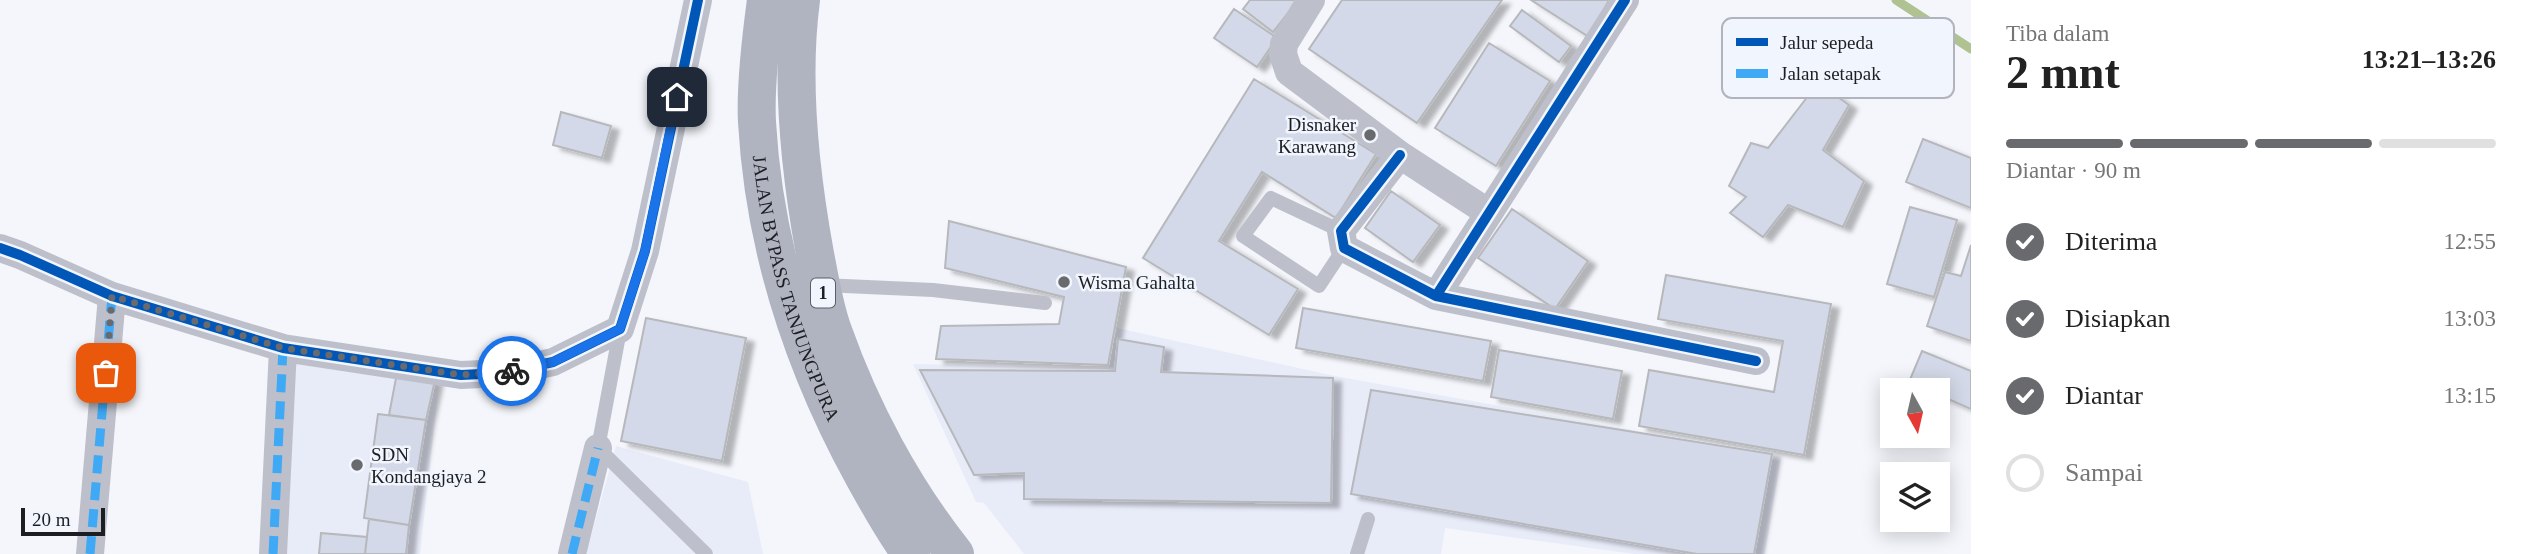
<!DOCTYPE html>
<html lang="id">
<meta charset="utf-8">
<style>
body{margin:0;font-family:"Times New Roman",serif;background:#f6f6f6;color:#222;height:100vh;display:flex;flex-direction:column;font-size:26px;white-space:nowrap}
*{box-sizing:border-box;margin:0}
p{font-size:23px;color:#767676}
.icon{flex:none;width:38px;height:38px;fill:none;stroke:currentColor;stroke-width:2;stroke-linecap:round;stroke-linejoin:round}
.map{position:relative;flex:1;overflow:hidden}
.panel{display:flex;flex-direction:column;background:#fff;width:560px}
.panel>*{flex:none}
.needle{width:46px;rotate:172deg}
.fabs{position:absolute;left:1880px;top:378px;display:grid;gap:14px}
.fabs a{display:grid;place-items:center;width:70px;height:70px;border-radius:0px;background:#fff;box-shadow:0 4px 18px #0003;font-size:35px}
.scale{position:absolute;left:21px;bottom:18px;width:84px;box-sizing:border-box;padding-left:7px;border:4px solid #1d1e22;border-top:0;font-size:19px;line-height:24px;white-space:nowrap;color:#1d1e22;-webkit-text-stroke:5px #f1f5fe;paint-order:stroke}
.pin{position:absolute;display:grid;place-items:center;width:60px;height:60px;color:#fff;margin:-30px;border-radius:14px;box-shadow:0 4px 10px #0006}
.courier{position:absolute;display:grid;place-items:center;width:70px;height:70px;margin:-35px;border:5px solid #1a73e8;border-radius:50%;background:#fff;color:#222;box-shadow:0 2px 9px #0007}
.head em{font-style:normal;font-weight:800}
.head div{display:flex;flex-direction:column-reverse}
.head{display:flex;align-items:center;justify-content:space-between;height:119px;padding:0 35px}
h1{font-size:46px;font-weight:800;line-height:52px}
.bar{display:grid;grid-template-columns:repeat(4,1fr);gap:10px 7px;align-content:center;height:84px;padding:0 35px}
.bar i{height:9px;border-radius:5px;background:#e0e0e0}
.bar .active{background:#686a6e}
.bar p{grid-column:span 4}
ol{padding:0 35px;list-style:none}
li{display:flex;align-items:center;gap:21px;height:77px}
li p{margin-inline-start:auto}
li .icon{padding:7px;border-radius:50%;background:#686a6e;color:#fff;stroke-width:4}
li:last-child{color:#767676}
li i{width:38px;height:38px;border:4px solid #e0e0e0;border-radius:50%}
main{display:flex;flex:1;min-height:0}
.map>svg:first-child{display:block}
.built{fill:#e8ecf9}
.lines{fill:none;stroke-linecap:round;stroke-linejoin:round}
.stream{stroke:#b0c291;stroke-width:9}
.building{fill:#d3d9e8;stroke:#b7b8bc;stroke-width:2;filter:url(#shadow)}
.lane{stroke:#bdc0ca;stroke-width:14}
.street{stroke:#bdc0ca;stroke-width:28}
.highway{stroke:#afb4c0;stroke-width:38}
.quiet{stroke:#3fa9f5;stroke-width:9;stroke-dasharray:18 9;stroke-linecap:butt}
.cycleway-casing{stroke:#f1f5fe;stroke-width:15}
.cycleway{stroke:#0057b8;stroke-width:10}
.done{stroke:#686a6e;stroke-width:7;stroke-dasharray:0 12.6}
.route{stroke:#1a73e8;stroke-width:9}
.poi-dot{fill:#686a6e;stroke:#f1f5fe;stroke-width:2.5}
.labels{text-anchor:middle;stroke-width:5;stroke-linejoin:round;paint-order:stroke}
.shield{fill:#f1f5fe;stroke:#5d5e64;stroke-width:2}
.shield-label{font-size:18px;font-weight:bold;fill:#1d1e22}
.poi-label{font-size:19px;fill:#1d1e22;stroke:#f1f5fe;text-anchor:start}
.street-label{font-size:19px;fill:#1d1e22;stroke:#f1f5fe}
.key{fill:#f1f5fe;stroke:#b1b4bc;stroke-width:2}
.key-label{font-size:19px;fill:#1d1e22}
</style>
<main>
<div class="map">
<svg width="1971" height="554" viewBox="0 0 1971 554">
<defs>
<filter id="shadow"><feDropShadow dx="8" dy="4.5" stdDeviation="2" flood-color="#0004"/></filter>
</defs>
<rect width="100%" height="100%" fill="#f4f6fb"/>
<path class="built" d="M1117 328 1335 376 1781 457 1765 554H1634L1445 528 1441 554H1024L984 503 976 502 913 364 1109 368Z
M292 357 440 376 420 554H278Z
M616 446 748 482 763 554H586Z"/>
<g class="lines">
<path class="stream" d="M1896 0 1971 49"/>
</g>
<path class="building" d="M1250 0H1298L1273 32 1243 9Z
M1342 0H1502L1417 123 1309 49Z
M1531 0H1609L1589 37Z
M1234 9 1277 38 1257 67 1214 38Z
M1522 10 1571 46 1559 62 1510 26Z
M1489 43 1550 81 1496 166 1435 128Z
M1254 79 1376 154 1336 218 1262 172 1219 241 1298 289 1269 335 1143 258Z
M1818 83 1849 105 1823 150 1864 181 1843 227 1788 205 1763 237 1730 213 1746 197 1729 186 1751 143 1768 148Z
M561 112 611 126 602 158 553 145Z
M1923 139 1971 158V208L1906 182Z
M1391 191 1440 225 1413 262 1365 228Z
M1910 207 1957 220 1934 297 1887 284Z
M1512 209 1588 261 1555 309 1478 258Z
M949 221 1126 267 1108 365 936 359 941 326 1059 324 1064 297 945 268Z
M1971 245V341L1927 326 1945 272 1961 276Z
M1666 275 1831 304 1804 455 1639 426 1649 370 1774 392 1783 341 1658 319Z
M1303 308 1491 341 1483 381 1296 348Z
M646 318 746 338 722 461 621 441Z
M1118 339 1164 347 1161 372 1333 378 1331 503 1024 499V473L974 475 920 370 1115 371Z
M1499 350 1622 371 1613 419 1491 397Z
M1922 351 1971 371V409L1937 394V390H1928L1909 382Z
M397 373 435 380 426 420 389 415Z
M1371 390 1772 454 1754 554H1697L1351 494Z
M378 414 426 420 409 525 364 518Z
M369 519 409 525 406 554H365Z
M321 533 367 537 365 554H319Z"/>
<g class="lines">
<path class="lane" d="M1341 231 1271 198 1243 236 1319 286 1344 248
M823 285 933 290 1045 303
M620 330 598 448 706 554
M1357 554 1368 519"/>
<path class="street" d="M1311 0 1284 44 1283 54 1289 72 1400 155 1489 213
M1400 155 1341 231 1344 248 1436 296 1756 361
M0 248 20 255 112 296 283 348 461 375 502 373 553 362 620 329 645 251 698 0
M1436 296 1625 0
M90 554 112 296
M273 554 283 348
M572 554 598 448"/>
<g class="highway">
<path id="s1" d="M766 0C761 37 755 85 757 122 764 247 804 368 864 477 879 504 893 530 911 554"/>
<path d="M801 0C790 83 800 172 815 254 820 279 824 306 833 331 861 410 903 489 955 554"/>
</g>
<path class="quiet" d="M90 554 112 296
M273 554 283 348
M572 554 598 448"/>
<g class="cycleway-casing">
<path id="cycleway" d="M1400 155 1341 231 1344 248 1436 296 1756 361
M0 248 20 255 112 296 283 348 461 375 502 373 553 362 620 329 645 251 698 0
M1436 296 1625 0"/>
</g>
<use href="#cycleway" class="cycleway"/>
</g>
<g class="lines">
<path class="done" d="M106 373 112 296 283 348 461 375 512 371"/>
<path class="route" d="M512 371 553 362 620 329 645 251 677 97"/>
</g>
<g class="poi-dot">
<circle cx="1370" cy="135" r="7"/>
<circle cx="1064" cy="282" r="7"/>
<circle cx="357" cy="465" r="7"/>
</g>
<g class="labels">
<rect class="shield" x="811" y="278.5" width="24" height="29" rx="5"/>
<g class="shield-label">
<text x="823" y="299">1</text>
</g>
<g class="poi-label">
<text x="1356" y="131" text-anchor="end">Disnaker<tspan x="1356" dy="22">Karawang</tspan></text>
<text x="1078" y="289">Wisma Gahalta</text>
<text x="371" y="461">SDN<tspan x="371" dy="22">Kondangjaya 2</tspan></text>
</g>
<g class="street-label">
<text dy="7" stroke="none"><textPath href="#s1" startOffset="294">JALAN BYPASS TANJUNGPURA</textPath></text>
</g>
</g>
<rect x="1722" y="18" width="232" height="80" rx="10" class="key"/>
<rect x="1736" y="38" width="32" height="8" fill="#0057b8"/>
<rect x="1736" y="69" width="32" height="9" fill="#3fa9f5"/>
<g class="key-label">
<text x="1780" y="49">Jalur sepeda</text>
<text x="1780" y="80">Jalan setapak</text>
</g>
</svg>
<div class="fabs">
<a><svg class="needle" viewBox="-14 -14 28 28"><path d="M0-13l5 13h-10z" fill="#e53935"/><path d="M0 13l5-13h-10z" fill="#767676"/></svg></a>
<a><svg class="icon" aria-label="layers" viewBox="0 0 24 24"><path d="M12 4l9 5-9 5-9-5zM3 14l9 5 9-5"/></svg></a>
</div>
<div class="scale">20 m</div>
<div class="pin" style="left:106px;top:373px;background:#ea580c"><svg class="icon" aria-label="bag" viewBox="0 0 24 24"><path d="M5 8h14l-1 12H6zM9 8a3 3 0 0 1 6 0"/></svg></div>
<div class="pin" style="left:677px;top:97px;background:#1f2937"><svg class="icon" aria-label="home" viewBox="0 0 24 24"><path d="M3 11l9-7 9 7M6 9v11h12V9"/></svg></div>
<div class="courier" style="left:512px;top:371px"><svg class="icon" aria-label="bike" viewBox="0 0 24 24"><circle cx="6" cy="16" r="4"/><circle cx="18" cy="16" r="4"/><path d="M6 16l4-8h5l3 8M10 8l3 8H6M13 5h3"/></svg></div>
</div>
<section class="panel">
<div class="head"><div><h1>2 mnt</h1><p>Tiba dalam</p></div><em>13:21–13:26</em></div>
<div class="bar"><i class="active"></i><i class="active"></i><i class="active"></i><i></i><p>Diantar · 90 m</p></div>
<ol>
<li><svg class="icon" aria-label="check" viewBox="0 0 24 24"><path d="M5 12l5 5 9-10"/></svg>Diterima<p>12:55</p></li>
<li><svg class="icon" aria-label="check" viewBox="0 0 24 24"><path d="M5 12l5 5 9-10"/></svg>Disiapkan<p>13:03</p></li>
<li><svg class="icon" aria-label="check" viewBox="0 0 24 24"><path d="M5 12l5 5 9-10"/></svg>Diantar<p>13:15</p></li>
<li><i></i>Sampai</li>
</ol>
</section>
</main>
